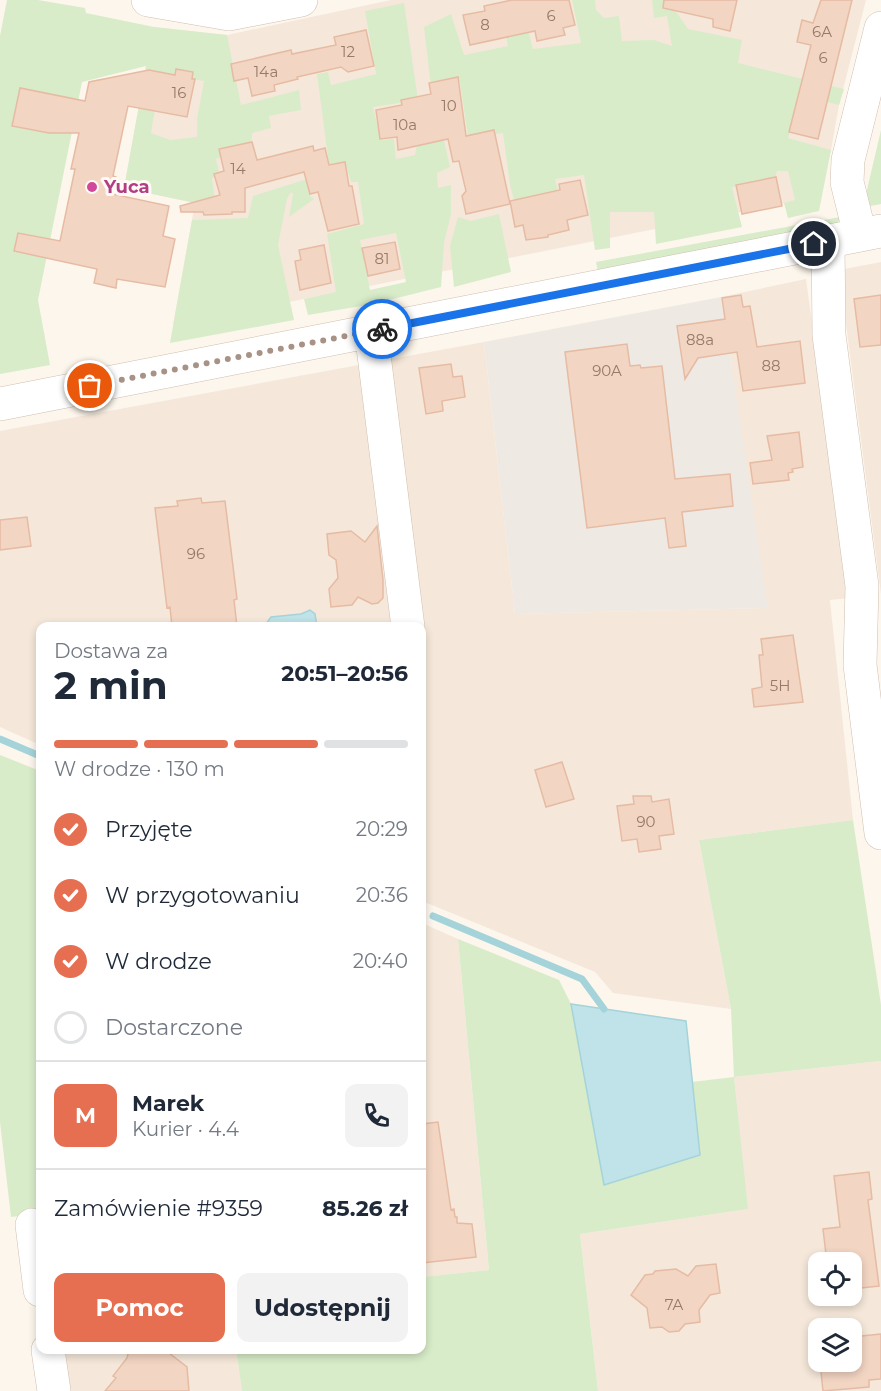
<!DOCTYPE html>
<html lang="pl">
<meta charset="utf-8">
<style>
body{margin:0;font-family:Montserrat,sans-serif;background:#f2f2f3;color:#1f2937;height:100vh;display:flex;flex-direction:column;font-size:22px;white-space:nowrap}
*{box-sizing:border-box;margin:0}
p{font-size:20px;color:#747a83}
.icon{flex:none;width:33px;height:33px;fill:none;stroke:currentColor;stroke-width:2;stroke-linecap:round;stroke-linejoin:round}
.map{position:relative;flex:1;overflow:hidden}
.side{position:absolute;left:36px;top:622px;width:390px;height:732px;display:flex;flex-direction:column;background:#fff;border-radius:12px;box-shadow:0 3px 9px #0003}
.side>*{flex:none}
.tools{position:absolute;left:808px;top:1252px;display:grid;gap:12px}
.tools a{display:grid;place-items:center;width:54px;height:54px;border-radius:12px;background:#fff;box-shadow:0 3px 9px #0003;font-size:30px}
.pin{position:absolute;display:grid;place-items:center;width:51px;height:51px;color:#fff;margin:-26px;border:3px solid #fff;border-radius:50%;box-shadow:0 2px 6px #0007}
.courier{position:absolute;display:grid;place-items:center;width:60px;height:60px;margin:-30px;border:4px solid #1a73e8;border-radius:50%;background:#fff;color:#222;box-shadow:0 2px 8px #0007}
.summary em{font-style:normal;font-weight:700}
.summary div{display:flex;flex-direction:column-reverse}
.summary{display:flex;align-items:center;justify-content:space-between;height:102px;padding:0 18px}
h1{font-size:39px;font-weight:700;line-height:45px}
.bar{display:grid;grid-template-columns:repeat(4,1fr);gap:9px 6px;align-content:center;height:72px;padding:0 18px}
.bar i{height:8px;border-radius:4px;background:#e0e1e3}
.bar .active{background:#e76f51}
.bar p{grid-column:span 4}
.line{display:flex;align-items:center;gap:15px;padding:0 18px;border-top:2px solid #e0e1e3}
.line div{flex:1}
.round{display:grid;place-items:center;flex:none;width:63px;height:63px;border-radius:12px;background:#f2f2f3}
ol{padding:0 18px;list-style:none}
li{display:flex;align-items:center;gap:18px;height:66px}
li p{margin-inline-start:auto}
li .icon{padding:6px;border-radius:50%;background:#e76f51;color:#fff;stroke-width:4}
li:last-child{color:#747a83}
li i{width:33px;height:33px;border:3px solid #e0e1e3;border-radius:50%}
.cta{display:flex;gap:12px;margin-top:auto;padding:12px 18px}
.cta a{flex:1;height:69px;border-radius:12px;background:#e76f51;color:#fff;font-size:24px;font-weight:700;line-height:69px;text-align:center}
.cta a+a{background:#f2f2f3;color:#1f2937}
.map>svg:first-child{display:block}
.residential{fill:#f5e8da;fill-rule:evenodd}
.industrial{fill:#efe9e4}
.green{fill:#d8ecc9;fill-rule:evenodd}
.water{fill:#bfe3e8;stroke:#a5d3da;stroke-width:1.5}
.lines{fill:none;stroke-linecap:round;stroke-linejoin:round}
.stream{stroke:#a5d3da;stroke-width:7}
.building{fill:#f3d5c3;stroke:#e6bba3;stroke-width:1.5}
.minor-casing{stroke:#d1beb0;stroke-width:34}
.minor{stroke:#fff;stroke-width:33}
.done{stroke:#a89285;stroke-width:6;stroke-dasharray:0 10.8}
.route{stroke:#1a73e8;stroke-width:8}
.hotel-dot{fill:#d1479c;stroke:#fffaf3;stroke-width:2}
.labels{text-anchor:middle;stroke-width:6;stroke-linejoin:round;paint-order:stroke}
.number-label{font-size:15px;fill:#987a6a}
.hotel-label{font-size:18px;font-weight:bold;fill:#b23c85;stroke:#fffaf3;text-anchor:start}
</style>
<div class="map">
<svg width="881" height="1391" viewBox="0 0 881 1391">
<rect width="100%" height="100%" fill="#fdf6ec"/>
<path class="residential" d="M391 0H866L839 105 831 150 816 197 173 325 195 203 124 188 154 27 227 35Z
M881 262V594L839 270Z
M806 279 850 598 830 600 853 820 699 840 731 1009 613 993 595 972 422 901V627H40V745L0 727V431L484 342 515 614 767 608 721 297Z
M422 923 458 939 489 1270 422 1277Z
M881 1061V1391H598L580 1234 747 1209 734 1077ZM819 1263H852V1296H819ZM819 1329H852V1362H819Z
M61 1350H236L242 1391H66Z"/>
<path class="industrial" d="M721 297 768 608 515 614 484 342Z"/>
<path class="green" d="M7 0H38L85 8 86 13 154 27 227 35 241 105 299 90 301 110 269 116 271 128 252 133 251 146 216 159 220 176 212 178 215 201 195 203 124 188 146 66 82 82 38 300 50 365 0 374V36ZM176 69 193 72 192 79 204 81 197 119V137L170 140 151 133 161 72 175 75Z
M572 0H595L596 10 604 18 619 16 622 41 654 40 672 46 667 16 654 18 652 0H678L675 10 688 29 742 40 738 63 844 89 839 105 802 96 788 138 831 150 819 211 788 218 784 203 795 200 788 171H777L775 178 732 187 742 227 656 244 654 212H610V248L595 250 584 175 555 179 561 200 515 204 510 185 503 133 468 138 460 82 431 87 424 27 451 14 464 55 508 46 505 32 526 22 533 49 581 43Z
M404 3 418 100 373 107 381 140 394 139 396 159 415 155 418 139 442 131 450 167 437 173 438 188 451 185V214L444 243 441 287 373 304 308 315 304 299 336 292 327 234 364 224 358 182H351L345 162 329 165 317 74 328 72 331 85 376 74 365 11ZM396 233 406 282 370 290 360 240Z
M881 130V204L870 206 866 194Z
M310 178V196L314 199 289 217 293 194 291 192 287 199 278 245 294 320 170 343 192 220 248 218 253 196Z
M499 214 511 272 454 287 450 246 458 217 471 221Z
M840 217 838 223 598 272 596 262Z
M0 755 40 771V1213L11 1217 0 1122Z
M853 820 881 1005V1061L734 1077 748 1209 580 1234 598 1391H242L236 1350H422V1277L489 1270 458 939 559 980 571 1004 605 1185 700 1155 692 1082 734 1077 731 1009 699 840Z"/>
<path class="water" d="M310 610 315 614 317 627H267L266 624 271 617 301 614Z
M571 1004 686 1021 700 1155 604 1185Z"/>
<g class="lines">
<path class="stream" d="M0 739 40 756
M433 916 582 979 604 1009"/>
</g>
<path class="building" d="M512 0H569L575 25 563 28 565 35 537 41 535 31 470 45 463 15 485 11 484 6Z
M664 0H737L730 31 713 27V19L663 8Z
M821 0H852L818 139 789 132 811 45 797 42 802 20 813 23Z
M366 30 374 66 348 72 341 67 297 77 298 79 274 85 275 91 252 96 248 78 234 81 231 64 291 50 292 54 336 45 334 37Z
M176 69 193 72 192 79H195L187 117 128 106 113 176 116 177 112 194 169 206 163 236 175 239 165 287 117 279 116 288 94 283 97 269 14 251 18 233 60 241 75 169H71L79 133H49L12 126 20 88 85 101 89 82 149 70 175 75Z
M458 77 466 136 494 130 510 204 466 214 462 196 466 191 459 161 453 162 448 139 398 150 397 137 380 139 376 110 402 105 401 100 431 94 429 83Z
M252 142 257 160 313 146 314 151 325 148 329 165 345 162 349 186H352L359 224 328 231 318 192 310 194 304 172 245 188V212H232V214L204 215 203 212H181L180 206 220 195 214 174 224 171 219 149Z
M776 177 782 206 742 214 736 185Z
M580 180 588 215 567 220 569 230 548 235V237L526 240 523 225 515 227 510 201 560 190 559 184Z
M395 242 400 269 368 276 362 248Z
M324 245 331 283 300 290 295 261 301 260 299 250Z
M741 295 743 307 750 306 757 347 800 341 805 383 743 391 737 352 698 358 685 379 677 326 725 319 722 298Z
M881 295V345L860 347 854 299Z
M627 344 630 366 640 365 641 368 662 366 675 479 730 474 733 506 682 512 686 546 669 548 665 518 587 528 565 352Z
M451 364 453 377 462 376 465 397 442 401 443 411 426 414 419 368Z
M799 432 803 467 792 469 793 472 788 473 789 480 753 484 750 463 772 460 767 436Z
M201 498 202 503 225 501 237 599 234 600 237 627H172L170 607 167 608 155 508 178 506 177 501Z
M27 517 31 546 0 550V520Z
M377 526 383 580V598L378 603 372 604 358 597 352 605 331 607 329 589 338 578 336 560 329 555 327 534 351 531 365 542Z
M793 635 803 702 754 707 752 689 762 687 759 655H763L761 639Z
M562 762 574 799 546 807 535 770Z
M633 796H651L652 802 669 799 674 834 659 836 661 849 639 852 637 839 622 841 617 806 634 804Z
M438 1122 451 1210 454 1209 455 1217H457V1223L472 1224 476 1257 422 1263V1124Z
M869 1172 872 1199 868 1200 879 1286 852 1289V1263H827L823 1229 840 1227 834 1176Z
M716 1264 720 1293 710 1295 699 1310 700 1322 685 1324 679 1331 669 1332 662 1327 650 1328 647 1308 631 1295 645 1275 653 1274 655 1271 676 1269 688 1276 696 1266Z
M881 1334V1379L869 1380V1387L823 1391 820 1362H852V1337Z
M129 1350H165L187 1367 189 1391H105L116 1378 113 1376 127 1358Z"/>
<g class="lines">
<g class="minor-casing">
<path id="minor" d="M148 0 229 14 301 0
M860 235 847 182 848 160 881 28
M828 242 829 335 862 586 860 665 881 833
M371 331 408 627
M0 404 881 231
M32 1225 40 1290
M48 1350 54 1391"/>
</g>
<use href="#minor" class="minor"/>
</g>
<g class="lines">
<path class="done" d="M90 386 382 329"/>
<path class="route" d="M382 329 814 244"/>
</g>
<circle class="hotel-dot" cx="92" cy="187" r="6"/>
<g class="labels">
<g class="number-label">
<text x="551" y="21">6</text>
<text x="485" y="30">8</text>
<text x="822" y="37">6A</text>
<text x="348" y="57">12</text>
<text x="823" y="63">6</text>
<text x="266" y="77">14a</text>
<text x="179" y="98">16</text>
<text x="449" y="111">10</text>
<text x="405" y="130">10a</text>
<text x="238" y="174">14</text>
<text x="382" y="264">81</text>
<text x="700" y="345">88a</text>
<text x="771" y="371">88</text>
<text x="607" y="376">90A</text>
<text x="196" y="559">96</text>
<text x="780" y="691">5H</text>
<text x="646" y="827">90</text>
<text x="674" y="1310">7A</text>
</g>
<g class="hotel-label">
<text x="104" y="193">Yuca</text>
</g>
</g>
</svg>
<div class="tools">
<a><svg class="icon" aria-label="locate" viewBox="0 0 24 24"><circle cx="12" cy="12" r="6"/><path d="M12 2v4M12 18v4M2 12h4M18 12h4"/></svg></a>
<a><svg class="icon" aria-label="layers" viewBox="0 0 24 24"><path d="M12 4l9 5-9 5-9-5zM3 14l9 5 9-5"/></svg></a>
</div>
<div class="pin" style="left:90px;top:386px;background:#ea580c"><svg class="icon" aria-label="bag" viewBox="0 0 24 24"><path d="M5 8h14l-1 12H6zM9 8a3 3 0 0 1 6 0"/></svg></div>
<div class="pin" style="left:814px;top:244px;background:#1f2937"><svg class="icon" aria-label="home" viewBox="0 0 24 24"><path d="M3 11l9-7 9 7M6 9v11h12V9"/></svg></div>
<div class="courier" style="left:382px;top:329px"><svg class="icon" aria-label="bike" viewBox="0 0 24 24"><circle cx="6" cy="16" r="4"/><circle cx="18" cy="16" r="4"/><path d="M6 16l4-8h5l3 8M10 8l3 8H6M13 5h3"/></svg></div>
<section class="side">
<div class="summary"><div><h1>2 min</h1><p>Dostawa za</p></div><em>20:51–20:56</em></div>
<div class="bar"><i class="active"></i><i class="active"></i><i class="active"></i><i></i><p>W drodze · 130 m</p></div>
<ol>
<li><svg class="icon" aria-label="check" viewBox="0 0 24 24"><path d="M5 12l5 5 9-10"/></svg>Przyjęte<p>20:29</p></li>
<li><svg class="icon" aria-label="check" viewBox="0 0 24 24"><path d="M5 12l5 5 9-10"/></svg>W przygotowaniu<p>20:36</p></li>
<li><svg class="icon" aria-label="check" viewBox="0 0 24 24"><path d="M5 12l5 5 9-10"/></svg>W drodze<p>20:40</p></li>
<li><i></i>Dostarczone</li>
</ol>
<div class="line" style="height:108px"><b class="round" style="background:#e76f51;color:#fff">M</b><div><b>Marek</b><p>Kurier · 4.4</p></div><a class="round"><svg class="icon" aria-label="phone" viewBox="0 0 24 24"><path d="M5 4h4l2 5-3 2q2 4 5 5l2-3 5 2v4C11 20 4 13 5 4z"/></svg></a></div>
<div class="line" style="height:78px"><div>Zamówienie #9359</div><b>85.26 zł</b></div>
<div class="cta"><a>Pomoc</a><a>Udostępnij</a></div>
</section>
</div>
